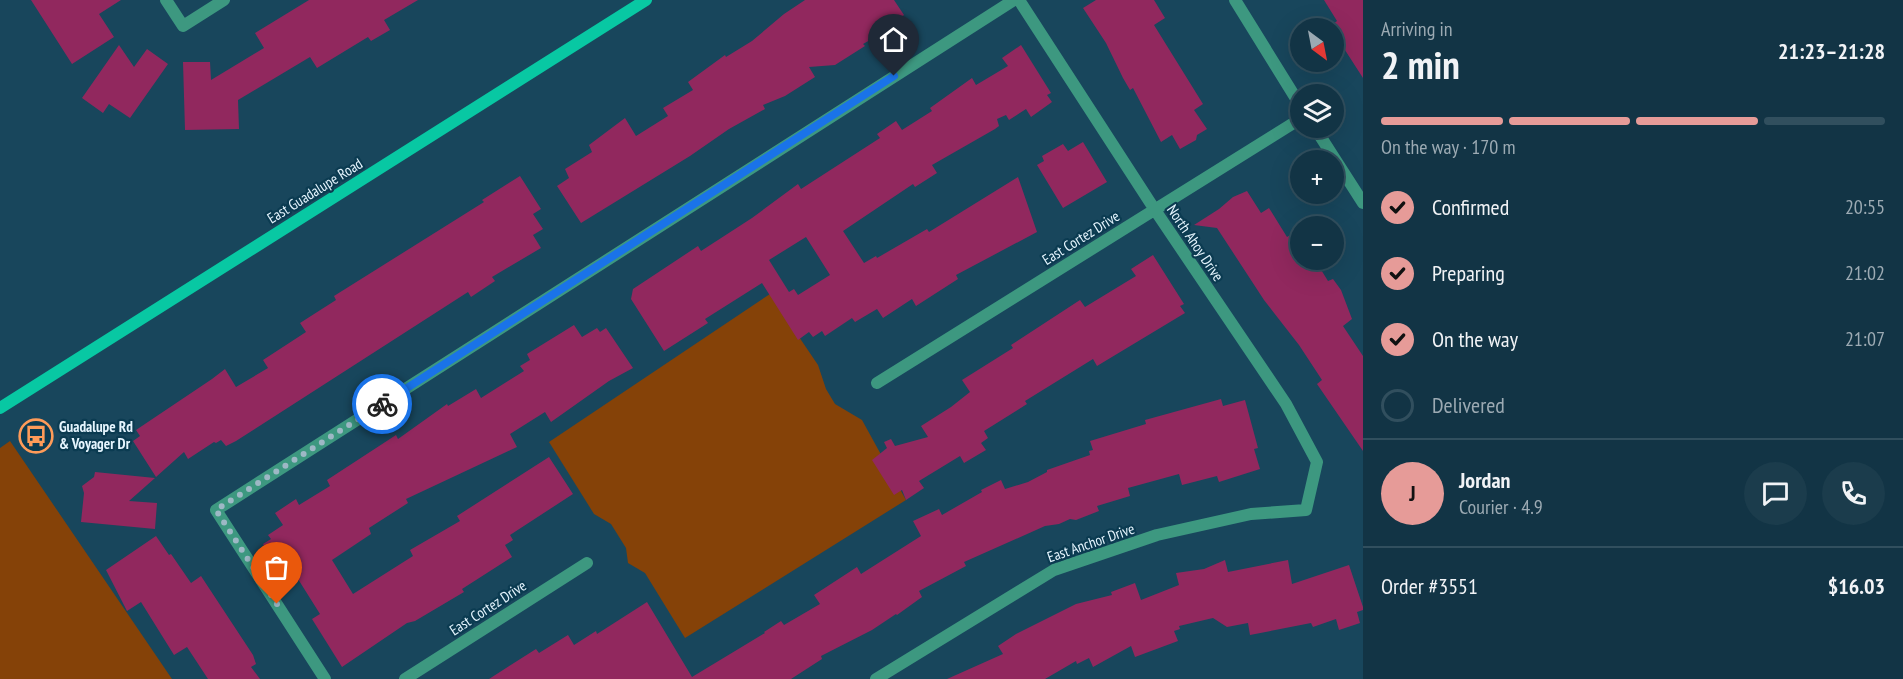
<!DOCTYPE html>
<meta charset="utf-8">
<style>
body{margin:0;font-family:"PT Sans Narrow",sans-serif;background:#1b3c4c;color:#f1f3f6;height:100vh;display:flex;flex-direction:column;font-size:22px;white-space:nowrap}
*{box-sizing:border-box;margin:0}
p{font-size:20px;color:#9caab3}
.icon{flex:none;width:33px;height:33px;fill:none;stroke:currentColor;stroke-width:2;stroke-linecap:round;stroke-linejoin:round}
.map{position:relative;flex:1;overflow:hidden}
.panel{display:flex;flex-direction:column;background:#123445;width:540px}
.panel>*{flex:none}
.needle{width:39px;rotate:148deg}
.controls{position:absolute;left:1290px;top:18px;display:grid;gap:12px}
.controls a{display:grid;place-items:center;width:54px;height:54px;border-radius:50%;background:#123445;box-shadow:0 6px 24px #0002,0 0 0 2px #314f5e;font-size:30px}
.pin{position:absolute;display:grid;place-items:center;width:51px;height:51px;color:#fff;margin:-62px -26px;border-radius:50% 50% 50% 0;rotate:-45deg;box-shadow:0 0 6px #0007}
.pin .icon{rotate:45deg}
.courier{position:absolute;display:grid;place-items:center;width:60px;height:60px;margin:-30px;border:4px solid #1a73e8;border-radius:50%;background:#fff;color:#222;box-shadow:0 2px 8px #0007}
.head em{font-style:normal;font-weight:700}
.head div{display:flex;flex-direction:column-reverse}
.head{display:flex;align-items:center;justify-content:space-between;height:102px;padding:0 18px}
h1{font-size:39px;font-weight:700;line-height:45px}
.bar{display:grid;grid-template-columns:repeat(4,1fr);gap:9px 6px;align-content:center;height:72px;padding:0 18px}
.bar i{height:8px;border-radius:4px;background:#314f5e}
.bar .active{background:#e69b98}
.bar p{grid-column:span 4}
.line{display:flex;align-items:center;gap:15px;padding:0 18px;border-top:2px solid #314f5e}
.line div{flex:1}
.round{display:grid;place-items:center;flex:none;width:63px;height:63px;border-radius:32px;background:#1b3c4c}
ol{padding:0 18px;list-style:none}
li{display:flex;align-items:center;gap:18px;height:66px}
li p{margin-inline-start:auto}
li .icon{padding:6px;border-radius:50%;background:#e69b98;color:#111;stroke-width:4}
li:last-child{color:#9caab3}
li i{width:33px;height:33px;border:3px solid #314f5e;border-radius:50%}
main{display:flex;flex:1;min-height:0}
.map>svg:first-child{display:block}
.green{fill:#854208}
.building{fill:#91285e;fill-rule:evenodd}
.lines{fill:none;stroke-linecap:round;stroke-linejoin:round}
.minor{stroke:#3d9880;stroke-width:12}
.tertiary{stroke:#3d9880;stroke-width:12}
.secondary{stroke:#08c8a3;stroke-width:12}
.done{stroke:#9db8c5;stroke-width:6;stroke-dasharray:0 10.8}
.route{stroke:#1a73e8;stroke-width:8}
.labels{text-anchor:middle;stroke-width:4.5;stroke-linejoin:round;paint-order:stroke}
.street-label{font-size:15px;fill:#e5f5fe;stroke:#0b3b51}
.poi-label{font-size:15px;font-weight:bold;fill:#e5f5fe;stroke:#0b3b51;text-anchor:start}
</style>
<main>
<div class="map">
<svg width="1363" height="679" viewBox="0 0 1363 679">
<rect width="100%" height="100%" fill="#18465c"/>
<path class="green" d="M770 294 818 365 826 389 835 404 862 420 906 500 685 638 645 573 628 563 626 548 611 524 594 514 549 442Z
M10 441 172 679H0V448Z"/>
<path class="building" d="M31 0H121L99 14 114 37 72 64Z
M309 0H418L384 20 390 30 371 41 368 37 317 68 310 57 238 100 239 129 185 130 183 62H210L211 80 264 48 255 33Z
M805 0H894L904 15 898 20 900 23 863 44 865 46 835 65 809 67 815 77 785 96 763 105 765 109 729 129 690 156 581 223 557 186 569 178 565 169 592 152 589 145 625 118 636 136 668 116 663 108 693 90 688 82 725 55 726 57 752 41 784 14Z
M1096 0H1154L1165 18 1154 25 1203 104 1194 110 1207 129 1197 135 1196 140 1180 149 1172 135 1161 142 1133 88 1130 90 1123 78 1106 43 1083 8Z
M1324 0H1363V78L1334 33V28L1329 27 1337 21Z
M119 45 134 67 147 49 168 64 130 118 109 104 103 113 82 98Z
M1021 45 1051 93 1047 95 1052 102 1031 117 1026 109 1009 120 1006 115 997 119 999 126 995 129 932 165 937 173 915 187 913 184 843 231 864 263 876 256 877 258 927 229 929 232 1018 177 1037 232 956 275 958 279 916 306 912 299 883 318 877 309 855 322 852 318 825 336 822 331 813 337 809 332 798 340 762 283 705 319 708 323 664 351 631 299 633 289 698 246 701 251 752 218 798 184 801 189 880 138 877 134 896 121 902 130 932 111 930 108 972 78 976 85 1008 66 1002 58ZM806 237 830 275 798 295 794 289 789 292 769 260Z
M1083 142 1107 182 1063 208 1037 165 1044 161 1042 156 1063 144 1068 151Z
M520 176 541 209 533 214 543 229 533 235 541 248 492 277 495 281 471 297 468 292 236 441 226 446 221 440 216 443 214 442 188 459 184 452 156 477 133 441 140 436 136 430 212 379 225 369 236 387 268 368 263 360 306 332 300 323 336 300 334 296 484 202 482 200Z
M1247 191 1261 213 1269 208 1287 237 1300 229V260H1315L1328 281 1333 279 1341 290 1352 319 1343 326 1363 356V451L1317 384 1322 380 1299 345 1264 300 1217 228 1194 225 1219 209 1233 197Z
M1153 255 1184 304 1180 306 1185 313 1097 366 1093 359 1025 401 1027 404 984 431 988 438 981 443 986 450 964 463 960 456 919 481 924 488 906 500 902 490 894 495 872 460 887 448 884 442 891 439 895 446 928 437 921 426 951 407 970 392 962 380 1013 348 1011 345 1080 300 1085 307 1136 276 1131 269Z
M574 325 582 337 597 328 600 332 606 328 633 368 609 381 551 422 545 412 510 434 517 447 406 499 408 503 369 528 371 534 332 560 353 594 413 556 410 550 460 521 457 516 549 457 573 494 510 535 513 540 505 545 512 557 462 589 464 592 415 621 407 623 342 667 312 619 320 614 298 579 289 584 263 544 271 539 268 535 283 525 275 513 296 499 299 505 330 486 327 480 396 435 398 439 447 404 448 406 476 389 481 398 524 371 520 366 530 360 527 354Z
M1221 399 1223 406 1245 400 1258 448 1254 449 1260 469 1219 482 1217 476 1182 485 1179 474 1128 488 1130 496 1097 506 1099 511 1076 520 1070 519 1059 524 1045 526 964 562 966 566 919 591 922 597 897 615 896 614 872 630 821 656 822 659 791 679H489L536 649 539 653 568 635 574 645 596 631 597 634 647 602 692 677 765 633 764 632 781 621 784 625 820 604 814 595 857 567 861 574 921 536 913 521 939 509 942 515 982 492 981 490 1001 480 1005 489 1028 482 1047 472V470L1090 455 1089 451 1093 450 1090 441 1146 424 1145 420Z
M95 472 155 478 129 501 157 503 155 529 81 522 84 493 82 486 94 477Z
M156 536 169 555 171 554 191 583 201 576 253 655 256 664 251 667 260 679H208L187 647 174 655 141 602 127 611 106 570Z
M1225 560 1228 572 1288 560 1292 584 1349 565 1363 607V610L1357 612 1360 623 1339 630 1336 619 1313 627 1311 623 1250 635 1248 623 1227 627 1213 618 1179 626 1180 629 1174 631 1178 641 1135 657 1131 646 1093 667 1089 658 1077 664 1076 661 1045 679H947L1003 654 998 646 1016 634 1076 604 1112 595 1111 592 1135 583 1141 600 1179 585 1176 573 1204 569Z"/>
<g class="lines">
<path class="minor" d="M166 0 183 26 224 0
M877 383 1300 119
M325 679 216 510 1014 0
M405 679 587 563
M876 679 1054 570 1157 535 1251 514 1306 510 1317 462 1286 404 1155 210 1019 0"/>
<path class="tertiary" d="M1235 0 1300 105
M1315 128 1363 203"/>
<path class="secondary" d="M0 408 646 0"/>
</g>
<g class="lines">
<path class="done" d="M277 604 216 510 382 404"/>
<path class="route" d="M382 404 894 76"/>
</g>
<defs>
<g id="bus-ring" transform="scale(1.725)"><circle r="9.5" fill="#0b3b51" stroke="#fe9b59" stroke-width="1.5"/><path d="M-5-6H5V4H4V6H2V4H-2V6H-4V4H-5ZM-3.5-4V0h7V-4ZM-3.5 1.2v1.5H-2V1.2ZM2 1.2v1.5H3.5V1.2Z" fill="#fe9b59"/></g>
</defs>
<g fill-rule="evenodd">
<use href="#bus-ring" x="36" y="436"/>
</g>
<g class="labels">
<g class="street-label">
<text transform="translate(315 191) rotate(-32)" y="5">East Guadalupe Road</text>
<text transform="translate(1081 238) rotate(-32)" y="5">East Cortez Drive</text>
<text transform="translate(1195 243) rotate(56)" y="5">North Ahoy Drive</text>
<text transform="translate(1091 543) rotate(-19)" y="5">East Anchor Drive</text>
<text transform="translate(488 608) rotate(-33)" y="5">East Cortez Drive</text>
</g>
<g class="poi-label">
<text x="59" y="432">Guadalupe Rd<tspan x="59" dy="17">&amp; Voyager Dr</tspan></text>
</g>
</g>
</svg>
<div class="controls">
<a><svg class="needle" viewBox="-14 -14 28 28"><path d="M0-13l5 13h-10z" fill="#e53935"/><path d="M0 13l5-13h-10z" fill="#9caab3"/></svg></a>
<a><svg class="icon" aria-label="layers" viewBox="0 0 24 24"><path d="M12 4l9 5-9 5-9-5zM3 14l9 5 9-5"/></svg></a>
<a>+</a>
<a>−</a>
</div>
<div class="pin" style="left:277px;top:604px;background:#ea580c"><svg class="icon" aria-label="bag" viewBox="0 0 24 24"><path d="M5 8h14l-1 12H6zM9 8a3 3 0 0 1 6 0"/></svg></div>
<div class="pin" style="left:894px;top:76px;background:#1f2937"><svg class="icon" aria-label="home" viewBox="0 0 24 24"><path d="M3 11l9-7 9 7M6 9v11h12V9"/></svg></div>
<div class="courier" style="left:382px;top:404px"><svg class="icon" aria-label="bike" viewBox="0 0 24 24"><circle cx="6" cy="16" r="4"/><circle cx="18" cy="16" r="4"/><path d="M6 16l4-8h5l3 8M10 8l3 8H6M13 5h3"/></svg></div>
</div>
<section class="panel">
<div class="head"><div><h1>2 min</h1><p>Arriving in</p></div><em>21:23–21:28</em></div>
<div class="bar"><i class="active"></i><i class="active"></i><i class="active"></i><i></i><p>On the way · 170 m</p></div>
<ol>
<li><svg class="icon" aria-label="check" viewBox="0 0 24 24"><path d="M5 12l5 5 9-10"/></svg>Confirmed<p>20:55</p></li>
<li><svg class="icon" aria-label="check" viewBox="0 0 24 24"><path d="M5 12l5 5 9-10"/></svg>Preparing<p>21:02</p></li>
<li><svg class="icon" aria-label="check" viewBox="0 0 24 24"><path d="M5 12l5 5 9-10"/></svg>On the way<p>21:07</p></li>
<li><i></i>Delivered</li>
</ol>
<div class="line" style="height:108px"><b class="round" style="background:#e69b98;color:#111">J</b><div><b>Jordan</b><p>Courier · 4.9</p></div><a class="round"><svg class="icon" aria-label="chat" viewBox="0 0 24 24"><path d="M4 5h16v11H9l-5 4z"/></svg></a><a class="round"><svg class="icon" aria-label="phone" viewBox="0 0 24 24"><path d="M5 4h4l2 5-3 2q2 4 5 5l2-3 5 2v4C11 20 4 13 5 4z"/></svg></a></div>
<div class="line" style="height:78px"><div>Order #3551</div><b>$16.03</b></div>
</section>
</main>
